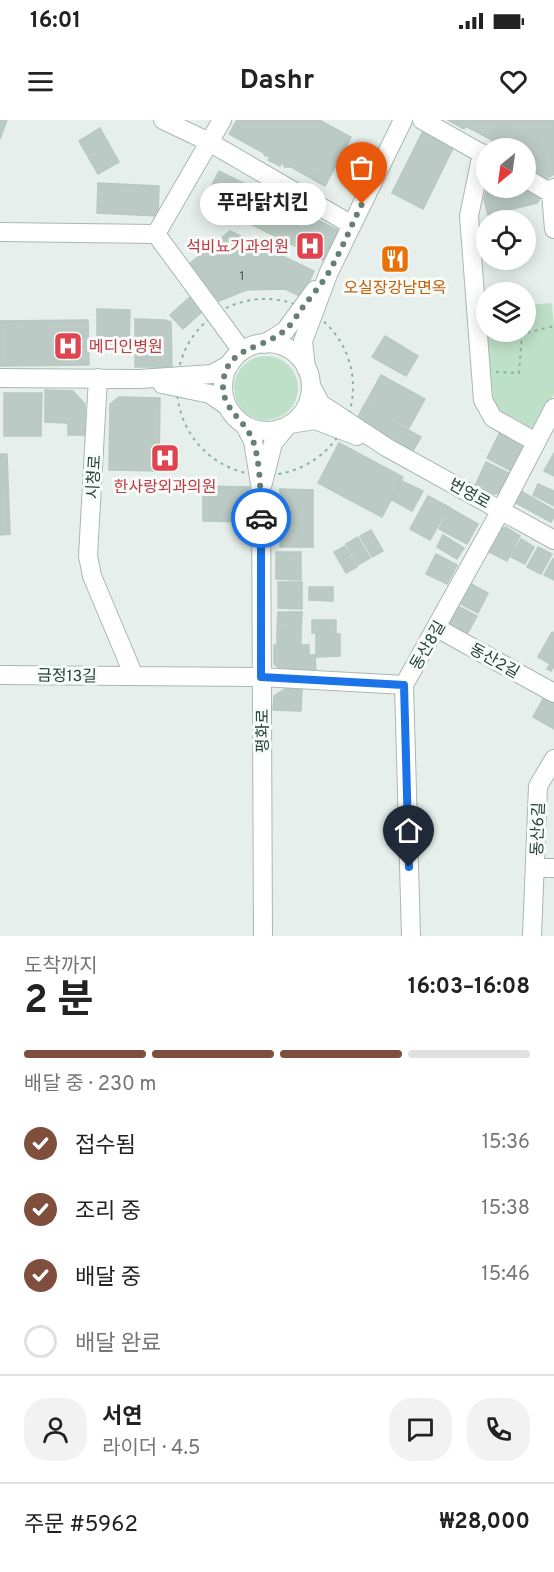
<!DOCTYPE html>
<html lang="ko">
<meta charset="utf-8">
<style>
body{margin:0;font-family:Overpass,"Noto Sans KR",sans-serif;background:#f2f2f2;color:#222;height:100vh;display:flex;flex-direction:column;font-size:22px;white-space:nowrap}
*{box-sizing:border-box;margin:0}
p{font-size:20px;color:#767676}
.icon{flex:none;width:33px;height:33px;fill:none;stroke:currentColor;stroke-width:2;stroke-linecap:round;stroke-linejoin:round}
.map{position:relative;height:816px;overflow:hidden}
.side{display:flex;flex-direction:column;background:#fff;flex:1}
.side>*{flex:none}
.needle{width:39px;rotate:209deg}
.buttons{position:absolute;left:476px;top:18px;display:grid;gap:12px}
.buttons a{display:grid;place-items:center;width:60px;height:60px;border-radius:50%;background:#fff;box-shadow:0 3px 15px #0003;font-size:30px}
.pin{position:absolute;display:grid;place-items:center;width:51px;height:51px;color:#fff;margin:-62px -26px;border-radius:50% 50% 50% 0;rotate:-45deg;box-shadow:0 0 6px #0007}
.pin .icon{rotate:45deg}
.courier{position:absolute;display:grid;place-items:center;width:60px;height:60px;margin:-30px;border:4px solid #1a73e8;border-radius:50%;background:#fff;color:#222;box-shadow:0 2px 8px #0007}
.bubble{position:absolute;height:42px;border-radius:21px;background:#fff;box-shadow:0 3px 15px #0003;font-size:20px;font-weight:700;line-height:42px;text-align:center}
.head em{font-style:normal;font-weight:700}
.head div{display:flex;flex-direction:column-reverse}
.head{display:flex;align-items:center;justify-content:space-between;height:102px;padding:0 24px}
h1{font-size:39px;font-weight:700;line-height:45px}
.bar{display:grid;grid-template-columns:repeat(4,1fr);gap:9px 6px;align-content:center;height:72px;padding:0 24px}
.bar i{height:8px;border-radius:4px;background:#e0e0e0}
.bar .active{background:#804e3d}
.bar p{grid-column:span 4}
.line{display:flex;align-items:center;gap:15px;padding:0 24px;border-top:2px solid #e0e0e0}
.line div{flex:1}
.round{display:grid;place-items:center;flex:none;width:63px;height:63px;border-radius:24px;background:#f2f2f2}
ol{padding:0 24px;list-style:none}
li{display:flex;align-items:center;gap:18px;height:66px}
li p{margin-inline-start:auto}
li .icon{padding:6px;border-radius:50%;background:#804e3d;color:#fff;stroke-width:4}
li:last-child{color:#767676}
li i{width:33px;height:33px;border:3px solid #e0e0e0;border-radius:50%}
.status{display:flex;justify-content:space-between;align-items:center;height:42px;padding:0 30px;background:#fff;direction:ltr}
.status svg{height:16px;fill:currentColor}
header{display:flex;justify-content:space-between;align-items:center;height:78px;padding:0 24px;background:#fff;font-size:27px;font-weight:700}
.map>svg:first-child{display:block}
.green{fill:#bfe0c8}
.building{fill:#bbcac4;stroke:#b8c9c2;stroke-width:1.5}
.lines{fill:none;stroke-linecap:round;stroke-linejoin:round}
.minor-casing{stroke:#a8b8b2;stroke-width:20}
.path{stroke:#86b3a5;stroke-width:2;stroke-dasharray:3 4.5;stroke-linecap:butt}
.minor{stroke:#fff;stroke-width:18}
.done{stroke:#687f78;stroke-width:6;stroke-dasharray:0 10.8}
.route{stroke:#1a73e8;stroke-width:8}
.labels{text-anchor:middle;stroke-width:6;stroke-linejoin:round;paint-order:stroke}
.number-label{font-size:14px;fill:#4a645c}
.health-label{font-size:16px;fill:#be3a42;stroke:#f7fbf9;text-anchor:end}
.food-label{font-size:16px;fill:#c56008;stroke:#f7fbf9}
.street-label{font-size:16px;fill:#24423a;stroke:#f7fbf9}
</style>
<div class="status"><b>16:01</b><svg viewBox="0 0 49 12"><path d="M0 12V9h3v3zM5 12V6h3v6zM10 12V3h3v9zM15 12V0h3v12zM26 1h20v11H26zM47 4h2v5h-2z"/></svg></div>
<header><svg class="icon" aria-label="menu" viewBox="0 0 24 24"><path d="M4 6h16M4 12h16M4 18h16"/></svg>Dashr<svg class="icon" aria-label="heart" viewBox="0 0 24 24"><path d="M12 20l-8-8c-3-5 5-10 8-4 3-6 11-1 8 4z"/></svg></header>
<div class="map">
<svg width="554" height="816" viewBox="0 0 554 816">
<rect width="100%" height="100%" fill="#e6efeb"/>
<path class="green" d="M552 183 554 208V274L533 315 498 296 490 279 482 189 486 188V212H525V185Z
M234 268a32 32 0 1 1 64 0a32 32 0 1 1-64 0Z"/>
<path class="building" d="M0 0H7L0 19Z
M237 0H319L351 17 325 66 291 47H285L282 42 280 46 268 40 270 36H265L264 33 229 14Z
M448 0H469L464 9Z
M471 0H502L492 20 467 7Z
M504 0H554V54L545 60 525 50V28H489Z
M100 8 119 42 98 54 79 21Z
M424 9 455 24 423 89 392 73Z
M219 51 338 110 323 140 204 81Z
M98 63 159 66 158 96 97 93Z
M487 68H523L541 77 537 83 488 95 484 79Z
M230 111 314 151 302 177 285 169 246 170 219 181 189 144Z
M191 176 204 190 183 209 170 195Z
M97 189 130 190 129 225 97 224Z
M135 199 165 200 171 202 172 247H135Z
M88 200 89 245 0 246V201Z
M385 216 418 236 406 256 372 237Z
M381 255 425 279 409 308 365 284Z
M45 270 73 271 85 284V315H68V303L45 302Z
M4 273H42L41 316H4Z
M119 277 160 278 159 351 109 350 110 284Z
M364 285 421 317 413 331 357 299Z
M500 312 526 326 513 352 487 338Z
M339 323 403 357 382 397 318 363Z
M554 333V356L544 351Z
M0 334H7L10 414 0 415Z
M486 342 511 354 502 373 491 374 475 366Z
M402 361 423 371 412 391 392 380Z
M538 364 554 371V386L533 375Z
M203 366 249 367V402L203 401Z
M280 369 313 370V427H280Z
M521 371 554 390V397L551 402 514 382Z
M428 376 449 387 430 420 410 409Z
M450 388 478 404 467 424 439 409Z
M506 407 520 416 507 441 485 430 495 411Z
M371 410 383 431 372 437 360 416Z
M443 415 464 428 457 439 437 427Z
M358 417 370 438 358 445 346 424Z
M521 419 534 427 525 444 511 437Z
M345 426 357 447 346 453 334 432Z
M538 427 552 434 541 454 527 447Z
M276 432H301V445H276Z
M436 434 457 445 447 464 426 454Z
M553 439 554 440V460L544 455Z
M276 446H301V460L276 459Z
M278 462H302V475H278Z
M467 462 488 473 478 493 457 482Z
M309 467H333V481L309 480Z
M278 475H302V489L278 488Z
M456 485 477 496 466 516 452 509 448 500Z
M278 492H302L301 511 277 510Z
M312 500H336V513H312Z
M277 510 301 511V524H277Z
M552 512 554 513V546L551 551 547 549 550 544 538 537Z
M316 514H340V536L316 537Z
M274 525H309V535H315L316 552H285L274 544Z
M285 569H302L301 591 273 590 274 576Z
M544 577 554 582V609L533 597Z"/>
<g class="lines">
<g class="minor-casing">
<path id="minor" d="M163 0 209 22 352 105
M222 0 156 114 242 231
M422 0 486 36
M482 33 469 96 483 280 493 298 536 322
M525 58 551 73
M554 68 551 73 554 109
M0 112 156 114
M223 267a44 44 0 1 1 88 0a44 44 0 1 1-88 0Z
M264 224 285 211 315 170
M306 248 303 221 329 152 403 0
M0 258 139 259 212 254 230 244
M98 258 88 436 92 456 134 556
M162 264 210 274 227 286
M311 266 321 284 386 327 554 420
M244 304 253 321 261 370 263 816
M290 304 315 300 357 316
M263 363 273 323 287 306
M437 508 554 573
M0 555 261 557 404 565
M535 748H554
M411 816 404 565 501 390 554 288
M532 816 538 666 554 639"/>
</g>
<path class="path" d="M177 267a88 88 0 1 1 176 0a88 88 0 1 1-176 0Z
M496 252 519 253 522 214 554 206"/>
<use href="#minor" class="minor"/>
</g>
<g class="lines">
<path class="done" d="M261 398C261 377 260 339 253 321 245 299 223 291 223 266 224 227 260 230 283 212 291 206 297 195 303 187 312 175 323 163 330 150 342 129 351 106 362 84"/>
<path class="route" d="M261 398V557L404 565 409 747"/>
</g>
<defs>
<g id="hospital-square" transform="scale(1.5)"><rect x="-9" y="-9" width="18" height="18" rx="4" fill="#e0444e" stroke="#f7fbf9"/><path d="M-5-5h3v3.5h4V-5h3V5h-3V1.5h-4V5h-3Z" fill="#fff"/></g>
<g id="restaurant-square" transform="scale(1.5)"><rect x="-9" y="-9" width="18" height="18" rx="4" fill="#e8710a" stroke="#f7fbf9"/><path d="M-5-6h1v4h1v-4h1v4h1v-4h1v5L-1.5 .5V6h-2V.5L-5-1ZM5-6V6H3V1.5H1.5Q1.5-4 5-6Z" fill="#fff"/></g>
</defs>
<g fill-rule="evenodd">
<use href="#hospital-square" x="310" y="126"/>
<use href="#restaurant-square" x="395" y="139"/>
<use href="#hospital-square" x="68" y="226"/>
<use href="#hospital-square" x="165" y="338"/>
</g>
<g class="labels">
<g class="number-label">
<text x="242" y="160">1</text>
</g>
<g class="health-label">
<text x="289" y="132">석비뇨기과의원</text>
<text x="89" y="232" text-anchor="start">메디인병원</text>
<text x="165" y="372" text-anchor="middle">한사랑외과의원</text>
</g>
<g class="food-label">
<text x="395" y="173">오실장강남면옥</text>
</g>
<g class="street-label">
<text transform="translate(93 357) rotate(-87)" y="6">시청로</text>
<text transform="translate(470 373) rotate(29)" y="6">번영로</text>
<text transform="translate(427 525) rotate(-60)" y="6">동산8길</text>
<text transform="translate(495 540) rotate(29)" y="6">동산2길</text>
<text transform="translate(67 555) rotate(1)" y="6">금정13길</text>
<text transform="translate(262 611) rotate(-90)" y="6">평화로</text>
<text transform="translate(537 709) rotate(-88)" y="6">동산6길</text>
</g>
</g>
</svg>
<div class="buttons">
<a><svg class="needle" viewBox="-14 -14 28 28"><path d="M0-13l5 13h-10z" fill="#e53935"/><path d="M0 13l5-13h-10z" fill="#767676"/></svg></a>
<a><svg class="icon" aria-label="locate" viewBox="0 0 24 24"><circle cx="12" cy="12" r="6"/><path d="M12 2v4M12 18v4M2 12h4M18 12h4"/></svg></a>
<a><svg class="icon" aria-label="layers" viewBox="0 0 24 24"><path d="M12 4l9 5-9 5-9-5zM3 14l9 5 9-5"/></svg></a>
</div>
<div class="pin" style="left:362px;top:84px;background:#ea580c"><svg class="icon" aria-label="bag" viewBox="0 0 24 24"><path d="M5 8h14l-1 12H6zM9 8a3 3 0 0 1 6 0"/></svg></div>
<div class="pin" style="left:409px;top:747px;background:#1f2937"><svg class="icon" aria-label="home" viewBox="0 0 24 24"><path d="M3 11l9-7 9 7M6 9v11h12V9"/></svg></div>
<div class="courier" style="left:261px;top:398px"><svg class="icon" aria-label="car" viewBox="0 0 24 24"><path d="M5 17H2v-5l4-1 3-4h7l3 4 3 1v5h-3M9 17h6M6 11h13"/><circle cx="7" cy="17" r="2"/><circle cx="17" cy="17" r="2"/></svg></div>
<div class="bubble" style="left:200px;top:63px;width:126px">푸라닭치킨</div>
</div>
<section class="side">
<div class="head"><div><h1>2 분</h1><p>도착까지</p></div><em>16:03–16:08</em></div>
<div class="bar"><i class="active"></i><i class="active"></i><i class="active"></i><i></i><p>배달 중 · 230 m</p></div>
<ol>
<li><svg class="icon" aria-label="check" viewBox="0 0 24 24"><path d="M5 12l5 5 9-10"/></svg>접수됨<p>15:36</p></li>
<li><svg class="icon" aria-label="check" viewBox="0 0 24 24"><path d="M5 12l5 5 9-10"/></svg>조리 중<p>15:38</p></li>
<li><svg class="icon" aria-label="check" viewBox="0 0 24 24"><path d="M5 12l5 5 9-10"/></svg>배달 중<p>15:46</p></li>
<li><i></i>배달 완료</li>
</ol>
<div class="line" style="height:108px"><a class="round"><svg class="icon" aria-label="person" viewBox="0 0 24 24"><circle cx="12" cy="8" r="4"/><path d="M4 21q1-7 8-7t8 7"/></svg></a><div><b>서연</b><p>라이더 · 4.5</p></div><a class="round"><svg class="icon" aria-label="chat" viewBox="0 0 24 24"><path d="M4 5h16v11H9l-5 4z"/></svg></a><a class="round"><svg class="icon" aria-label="phone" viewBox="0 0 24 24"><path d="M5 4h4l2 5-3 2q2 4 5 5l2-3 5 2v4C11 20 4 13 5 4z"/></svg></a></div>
<div class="line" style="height:78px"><div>주문 #5962</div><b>₩28,000</b></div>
</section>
